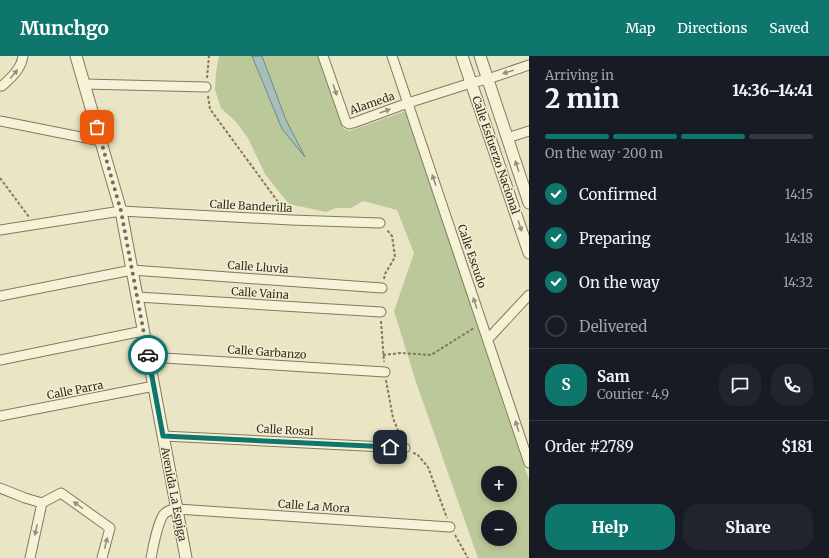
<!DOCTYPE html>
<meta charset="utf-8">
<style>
body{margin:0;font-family:Merriweather,serif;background:#20242c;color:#f1f3f6;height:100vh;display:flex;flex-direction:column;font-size:15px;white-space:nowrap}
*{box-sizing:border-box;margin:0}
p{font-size:13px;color:#9ea1a6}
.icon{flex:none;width:22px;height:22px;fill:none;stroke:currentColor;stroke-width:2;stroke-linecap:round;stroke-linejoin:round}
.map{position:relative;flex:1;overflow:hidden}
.details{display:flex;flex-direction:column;background:#171b24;width:300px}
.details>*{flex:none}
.fabs{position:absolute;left:481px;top:410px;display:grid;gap:8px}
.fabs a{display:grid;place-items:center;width:36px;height:36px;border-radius:50%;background:#171b24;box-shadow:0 2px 6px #0003;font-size:20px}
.pin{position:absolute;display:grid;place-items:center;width:34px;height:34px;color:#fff;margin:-17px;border-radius:8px;box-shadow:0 2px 6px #0006}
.courier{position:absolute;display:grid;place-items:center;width:40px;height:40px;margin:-20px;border:3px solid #0f766e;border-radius:50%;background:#fff;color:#222;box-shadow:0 1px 5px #0007}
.summary em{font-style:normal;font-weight:800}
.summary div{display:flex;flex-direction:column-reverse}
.summary{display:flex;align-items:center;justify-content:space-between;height:68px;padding:0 16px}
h1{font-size:26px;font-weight:800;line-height:30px}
.bar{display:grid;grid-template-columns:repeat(4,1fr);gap:6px 4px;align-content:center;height:48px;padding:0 16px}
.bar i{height:5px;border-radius:3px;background:#363941}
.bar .current{background:#0f766e}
.bar p{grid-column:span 4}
.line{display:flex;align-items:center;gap:10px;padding:0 16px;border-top:1px solid #363941}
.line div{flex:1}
.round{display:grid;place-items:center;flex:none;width:42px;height:42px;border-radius:16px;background:#20242c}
ol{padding:0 16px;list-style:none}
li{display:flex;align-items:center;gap:12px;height:44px}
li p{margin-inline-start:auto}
li .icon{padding:4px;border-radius:50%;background:#0f766e;color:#fff;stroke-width:4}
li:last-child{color:#9ea1a6}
li i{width:22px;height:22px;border:2px solid #363941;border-radius:50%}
.action{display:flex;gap:8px;margin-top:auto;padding:8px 16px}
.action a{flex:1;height:46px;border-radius:16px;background:#0f766e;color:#fff;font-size:16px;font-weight:800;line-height:46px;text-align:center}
.action a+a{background:#20242c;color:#f1f3f6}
header{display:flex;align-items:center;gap:24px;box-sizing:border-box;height:56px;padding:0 20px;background:#0f766e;color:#fff}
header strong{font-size:19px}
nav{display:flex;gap:22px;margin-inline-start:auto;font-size:14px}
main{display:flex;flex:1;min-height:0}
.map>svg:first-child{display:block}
.green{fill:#bbc89a;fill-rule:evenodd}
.water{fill:#a7bebb;stroke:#6e8c89}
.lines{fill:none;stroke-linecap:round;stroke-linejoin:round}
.minor-casing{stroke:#84785d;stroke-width:11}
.tertiary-casing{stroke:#84785d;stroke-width:13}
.path{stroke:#84785d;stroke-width:2;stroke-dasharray:3 2;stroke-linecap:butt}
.minor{stroke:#f6f2d8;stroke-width:9}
.tertiary{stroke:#f6f2d8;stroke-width:11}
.oneway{fill:#96907c}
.done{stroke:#746e59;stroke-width:4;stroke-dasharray:0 7.2}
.route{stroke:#0f766e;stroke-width:5}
.labels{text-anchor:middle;stroke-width:3;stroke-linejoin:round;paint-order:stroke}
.street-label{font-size:11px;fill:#352e1f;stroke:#f2efd4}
</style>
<header>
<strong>Munchgo</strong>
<nav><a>Map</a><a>Directions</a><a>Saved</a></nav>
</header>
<main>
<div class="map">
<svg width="529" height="502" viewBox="0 0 529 502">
<rect width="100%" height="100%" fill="#eae6c5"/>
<path class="green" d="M219 0H318L343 72 349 75 406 55 529 424V502H478L416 326 394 255 414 197 397 154 363 145 351 152H336L326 156 289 148 265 118 248 82 236 66 221 52 215 34 216 16ZM488 417H510V439H488ZM488 461H510V483H488Z"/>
<path class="water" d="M252 0H262L286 64 305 101 282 73Z"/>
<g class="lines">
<g class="minor-casing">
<path id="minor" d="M323 0 346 66 349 68 353 67 408 47 471 27 488 23 529 9
M392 0 529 407
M84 28 206 31
M0 30H2C12 21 21 13 23 0
M0 65 101 85
M507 82 529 75
M0 174 121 155 291 164 380 167
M0 240 132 214 382 232
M137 241 381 256
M488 283 529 239
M148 301 385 316
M0 304 143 275
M0 360 154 330
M163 380 405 392
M0 432 25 442 42 447
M42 447 61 437 110 472 102 502
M30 502 42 447
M151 502C153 492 158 463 165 457 169 454 172 453 177 453L450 471"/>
</g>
<g class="tertiary-casing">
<path id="tertiary" d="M76 0 121 155 186 502
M462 0 529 197
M480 0 529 147"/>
</g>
<path class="path" d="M207 22 209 0
M208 40 210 53 284 154
M0 122 29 161
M384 223 385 218 395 201 392 180 387 174
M381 265 384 306
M383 299 401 297 431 299 474 272
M386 324 393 362 401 382
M413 397 417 398 428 411 447 462
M455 479 468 502"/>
<use href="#minor" class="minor"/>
<use href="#tertiary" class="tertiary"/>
</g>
<defs><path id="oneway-solid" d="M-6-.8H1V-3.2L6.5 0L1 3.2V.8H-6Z"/></defs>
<g class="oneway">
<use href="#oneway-solid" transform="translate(508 16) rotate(162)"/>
<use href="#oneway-solid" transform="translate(14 18) rotate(-50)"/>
<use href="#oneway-solid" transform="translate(335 34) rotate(71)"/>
<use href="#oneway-solid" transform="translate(385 55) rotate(-20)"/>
<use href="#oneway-solid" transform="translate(517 110) rotate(-108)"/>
<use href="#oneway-solid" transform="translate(434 124) rotate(-109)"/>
<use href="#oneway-solid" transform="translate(520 170) rotate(71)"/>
<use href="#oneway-solid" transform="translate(475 247) rotate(-109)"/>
<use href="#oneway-solid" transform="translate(517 370) rotate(-108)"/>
<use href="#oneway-solid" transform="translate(78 449) rotate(-144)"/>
<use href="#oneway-solid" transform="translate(36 474) rotate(102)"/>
<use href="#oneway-solid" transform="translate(106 487) rotate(-76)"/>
</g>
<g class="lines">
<path class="done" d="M97 71 121 155 148 299"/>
<path class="route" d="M148 299 163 380 390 391"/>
</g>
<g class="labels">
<g class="street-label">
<text transform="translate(372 47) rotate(-19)" y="4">Alameda</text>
<text transform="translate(496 99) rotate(71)" y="4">Calle Esfuerzo Nacional</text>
<text transform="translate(251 150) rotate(3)" y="4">Calle Banderilla</text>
<text transform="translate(472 200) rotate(71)" y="4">Calle Escudo</text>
<text transform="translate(258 211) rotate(4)" y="4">Calle Lluvia</text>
<text transform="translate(260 237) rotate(4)" y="4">Calle Vaina</text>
<text transform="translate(267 296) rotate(4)" y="4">Calle Garbanzo</text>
<text transform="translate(75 334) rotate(-11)" y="4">Calle Parra</text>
<text transform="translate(285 374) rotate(3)" y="4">Calle Rosal</text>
<text transform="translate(174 438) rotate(79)" y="4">Avenida La Espiga</text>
<text transform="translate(314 450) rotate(4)" y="4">Calle La Mora</text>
</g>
</g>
</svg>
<div class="fabs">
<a>+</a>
<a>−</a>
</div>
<div class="pin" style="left:97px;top:71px;background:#ea580c"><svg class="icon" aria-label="bag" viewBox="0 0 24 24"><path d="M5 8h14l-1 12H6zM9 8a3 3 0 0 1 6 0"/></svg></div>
<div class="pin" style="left:390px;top:391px;background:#1f2937"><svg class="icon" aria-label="home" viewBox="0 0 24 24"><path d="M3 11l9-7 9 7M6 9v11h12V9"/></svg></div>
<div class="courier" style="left:148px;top:299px"><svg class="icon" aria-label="car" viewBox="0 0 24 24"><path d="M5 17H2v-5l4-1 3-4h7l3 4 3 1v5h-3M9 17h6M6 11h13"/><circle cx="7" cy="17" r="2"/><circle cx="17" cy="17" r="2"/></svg></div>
</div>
<section class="details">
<div class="summary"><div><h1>2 min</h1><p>Arriving in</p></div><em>14:36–14:41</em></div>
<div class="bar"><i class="current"></i><i class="current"></i><i class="current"></i><i></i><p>On the way · 200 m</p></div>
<ol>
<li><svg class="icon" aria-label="check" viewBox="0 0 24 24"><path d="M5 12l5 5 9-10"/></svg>Confirmed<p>14:15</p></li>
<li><svg class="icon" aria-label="check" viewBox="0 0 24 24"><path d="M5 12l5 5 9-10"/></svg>Preparing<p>14:18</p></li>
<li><svg class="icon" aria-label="check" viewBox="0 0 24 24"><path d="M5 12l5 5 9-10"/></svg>On the way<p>14:32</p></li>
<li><i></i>Delivered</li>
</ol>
<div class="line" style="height:72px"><b class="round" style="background:#0f766e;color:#fff">S</b><div><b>Sam</b><p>Courier · 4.9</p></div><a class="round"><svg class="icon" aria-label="chat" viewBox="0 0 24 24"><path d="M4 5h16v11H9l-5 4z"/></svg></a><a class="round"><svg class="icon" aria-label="phone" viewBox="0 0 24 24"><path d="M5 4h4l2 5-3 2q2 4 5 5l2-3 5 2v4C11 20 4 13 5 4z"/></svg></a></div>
<div class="line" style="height:52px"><div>Order #2789</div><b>$181</b></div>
<div class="action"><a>Help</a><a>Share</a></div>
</section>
</main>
